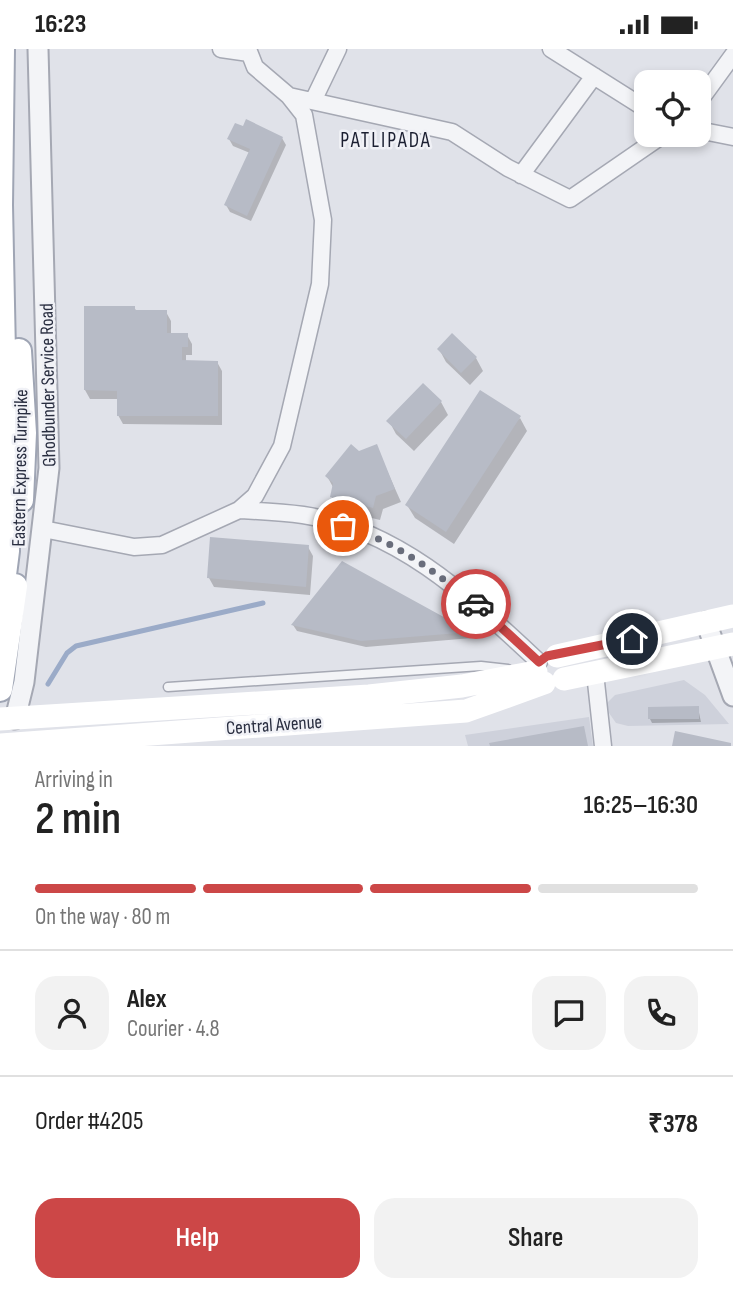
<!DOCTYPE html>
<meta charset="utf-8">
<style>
body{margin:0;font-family:"Sofia Sans Condensed",sans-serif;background:#f2f2f2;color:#222;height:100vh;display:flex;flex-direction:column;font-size:26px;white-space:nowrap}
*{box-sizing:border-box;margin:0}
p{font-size:23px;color:#767676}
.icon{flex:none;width:38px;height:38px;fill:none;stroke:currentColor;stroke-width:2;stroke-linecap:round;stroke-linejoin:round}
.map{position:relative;height:697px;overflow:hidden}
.panel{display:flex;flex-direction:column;background:#fff;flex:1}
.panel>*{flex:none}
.tools{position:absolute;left:634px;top:21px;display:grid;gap:14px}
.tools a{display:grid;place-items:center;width:77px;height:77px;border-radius:14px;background:#fff;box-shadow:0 4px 10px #0003;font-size:35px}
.pin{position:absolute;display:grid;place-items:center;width:60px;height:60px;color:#fff;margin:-30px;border:4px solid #fff;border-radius:50%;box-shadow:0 2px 7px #0007}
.courier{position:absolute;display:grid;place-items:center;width:70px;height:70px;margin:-35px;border:5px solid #cc4747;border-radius:50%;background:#fff;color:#222;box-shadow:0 2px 9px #0007}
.summary em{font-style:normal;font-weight:600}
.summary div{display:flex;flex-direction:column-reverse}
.summary{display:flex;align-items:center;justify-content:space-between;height:119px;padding:0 35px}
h1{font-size:46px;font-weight:600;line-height:52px}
.bar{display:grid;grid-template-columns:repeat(4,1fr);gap:10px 7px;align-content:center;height:84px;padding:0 35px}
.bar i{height:9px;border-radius:5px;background:#e0e0e0}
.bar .selected{background:#cc4747}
.bar p{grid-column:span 4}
.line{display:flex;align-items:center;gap:18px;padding:0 35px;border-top:2px solid #e0e0e0}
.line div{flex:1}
.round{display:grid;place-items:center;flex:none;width:74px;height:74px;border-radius:21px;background:#f2f2f2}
.cta{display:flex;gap:14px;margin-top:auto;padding:14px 35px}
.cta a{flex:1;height:80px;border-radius:21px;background:#cc4747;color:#fff;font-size:28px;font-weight:600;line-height:80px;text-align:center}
.cta a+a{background:#f2f2f2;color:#222}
.status{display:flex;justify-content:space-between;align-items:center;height:49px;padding:0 35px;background:#fff;direction:ltr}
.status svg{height:19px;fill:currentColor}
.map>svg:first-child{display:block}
.built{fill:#ced1db}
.shadow{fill:#0003}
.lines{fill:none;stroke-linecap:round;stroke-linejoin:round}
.stream{stroke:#9babc8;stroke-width:5}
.building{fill:#b7bbc6}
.service-casing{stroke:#a5a8b3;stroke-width:11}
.minor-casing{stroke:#a5a8b3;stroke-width:19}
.tertiary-casing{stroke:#a5a8b3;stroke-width:23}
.primary-casing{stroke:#9fa5b4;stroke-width:28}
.service{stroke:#f3f4f7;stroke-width:8}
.minor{stroke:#f3f4f7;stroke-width:16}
.tertiary{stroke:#f3f4f7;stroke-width:19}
.secondary{stroke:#fff;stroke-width:23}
.primary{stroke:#fff;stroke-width:24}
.done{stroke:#696d7b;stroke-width:7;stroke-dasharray:0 12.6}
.route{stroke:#cc4747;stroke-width:9}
.labels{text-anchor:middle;stroke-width:5;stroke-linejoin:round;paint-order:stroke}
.street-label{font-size:19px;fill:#292e40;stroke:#f0f1f6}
.neighbourhood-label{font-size:21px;letter-spacing:2px;fill:#1b1f31;stroke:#f0f1f6}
</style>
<div class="status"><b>16:23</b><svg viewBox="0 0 49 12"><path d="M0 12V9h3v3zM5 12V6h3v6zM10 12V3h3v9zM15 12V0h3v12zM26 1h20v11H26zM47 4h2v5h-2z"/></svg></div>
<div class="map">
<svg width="733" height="697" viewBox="0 0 733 697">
<rect width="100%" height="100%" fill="#e0e2e9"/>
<path class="built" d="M684 631 705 646 729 675 628 677 616 674 609 664 607 654 615 646Z
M589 668 593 697H468L465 686Z"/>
<path class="shadow" d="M282 89 286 96 251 172 230 163 226 156 250 104 233 97 229 90Z
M134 258 137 263H166L171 272V286H187L192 295V306H186V313H217L222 322V376L123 375 118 366V350H90L85 341Z
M452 287 476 309 483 322 470 336 446 313 439 300Z
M423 336 441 353 448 366 414 402 396 385 389 372Z
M520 369 527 382 454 495 415 469 407 456Z
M376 397 401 453 383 460 380 471 339 461 332 448 334 440 327 427Z
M308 498 313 507 310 546 214 538 209 529Z
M343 514 470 584 472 589 366 598 297 582 293 576Z
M698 659 701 673 652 674 650 670Z"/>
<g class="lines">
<path class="stream" d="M48 635 67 604 76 597 263 554"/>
</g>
<path class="building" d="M246 70 283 88 247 167 224 156 250 100 227 90 235 74 243 77Z
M84 257H135V261H167V284H188V298H182V311L218 312V367H117V342L84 341Z
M452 284 477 308 461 324 437 300Z
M423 334 442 352 406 390 386 372Z
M480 341 521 367 446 483 405 456Z
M351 395 359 402 377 395 395 440 376 447 373 459 330 448 333 434 325 427Z
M210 488 309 496 306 538 207 529Z
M342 512 400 544 471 583 361 592 291 576Z
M699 657V670H648V658Z
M584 677 588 697H490L489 694Z
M675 682 731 694V697H672Z"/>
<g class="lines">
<g class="service-casing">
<path id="service" d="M168 638 481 617 508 620"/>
</g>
<g class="minor-casing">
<path id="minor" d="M221 0 249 4
M551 0 646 60
M289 47 452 83 508 119 570 150 663 86
M313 52 338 0
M698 54 733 6
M698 81 733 88
M521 126 594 27
M239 461C260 462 282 463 303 466 399 480 471 550 539 613
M43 480 134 498 162 496 239 461 255 447 282 397 320 235 323 171 304 66 289 47 255 18 248 0
M595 624 603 697"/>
</g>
<g class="tertiary-casing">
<path id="tertiary" d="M706 573 733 647
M15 670 24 633 49 419 38 0"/>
</g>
<g class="primary-casing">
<path id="primary" d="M19 302 24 384 21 451
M0 557 7 502 0 156 2 0
M0 640 15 537"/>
</g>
<use href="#service" class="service"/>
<use href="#minor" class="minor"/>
<use href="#tertiary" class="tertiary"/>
<path class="secondary" d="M557 607 733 567
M564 630 733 595
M0 670 369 647 462 637 536 623
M0 696 466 662 544 634"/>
<use href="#primary" class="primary"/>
</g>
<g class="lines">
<path class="done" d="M343 477C395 491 434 523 476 555"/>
<path class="route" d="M476 555 539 613 547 607 632 590"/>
</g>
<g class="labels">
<g class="street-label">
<text transform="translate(47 336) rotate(-91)" y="7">Ghodbunder Service Road</text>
<text transform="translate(19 419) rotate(-89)" y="7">Eastern Express Turnpike</text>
<text transform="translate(274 675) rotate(-4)" y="7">Central Avenue</text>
</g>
<g class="neighbourhood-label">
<text x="386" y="98">PATLIPADA</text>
</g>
</g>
</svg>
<div class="tools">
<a><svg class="icon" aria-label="locate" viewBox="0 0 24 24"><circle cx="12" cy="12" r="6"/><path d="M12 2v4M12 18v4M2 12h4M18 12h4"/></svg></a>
</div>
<div class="pin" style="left:343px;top:477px;background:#ea580c"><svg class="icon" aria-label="bag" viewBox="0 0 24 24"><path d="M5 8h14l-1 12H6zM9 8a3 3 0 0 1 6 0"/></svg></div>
<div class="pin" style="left:632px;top:590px;background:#1f2937"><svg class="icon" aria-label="home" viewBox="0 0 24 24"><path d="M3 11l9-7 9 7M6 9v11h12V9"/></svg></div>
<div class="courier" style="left:476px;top:555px"><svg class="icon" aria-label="car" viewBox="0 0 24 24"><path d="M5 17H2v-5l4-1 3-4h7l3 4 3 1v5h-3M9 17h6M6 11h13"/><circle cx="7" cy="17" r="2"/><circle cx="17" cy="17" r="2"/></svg></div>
</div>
<section class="panel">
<div class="summary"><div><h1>2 min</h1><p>Arriving in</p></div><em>16:25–16:30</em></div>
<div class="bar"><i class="selected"></i><i class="selected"></i><i class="selected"></i><i></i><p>On the way · 80 m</p></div>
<div class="line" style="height:126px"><a class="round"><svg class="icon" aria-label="person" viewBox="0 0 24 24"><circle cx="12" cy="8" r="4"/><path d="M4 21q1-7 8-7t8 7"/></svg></a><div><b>Alex</b><p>Courier · 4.8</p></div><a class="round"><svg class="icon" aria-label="chat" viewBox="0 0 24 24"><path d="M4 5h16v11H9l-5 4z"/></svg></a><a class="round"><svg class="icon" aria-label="phone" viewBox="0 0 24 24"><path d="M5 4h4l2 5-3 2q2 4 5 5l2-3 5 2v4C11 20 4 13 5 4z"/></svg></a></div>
<div class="line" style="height:91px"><div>Order #4205</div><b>₹378</b></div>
<div class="cta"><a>Help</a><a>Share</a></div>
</section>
